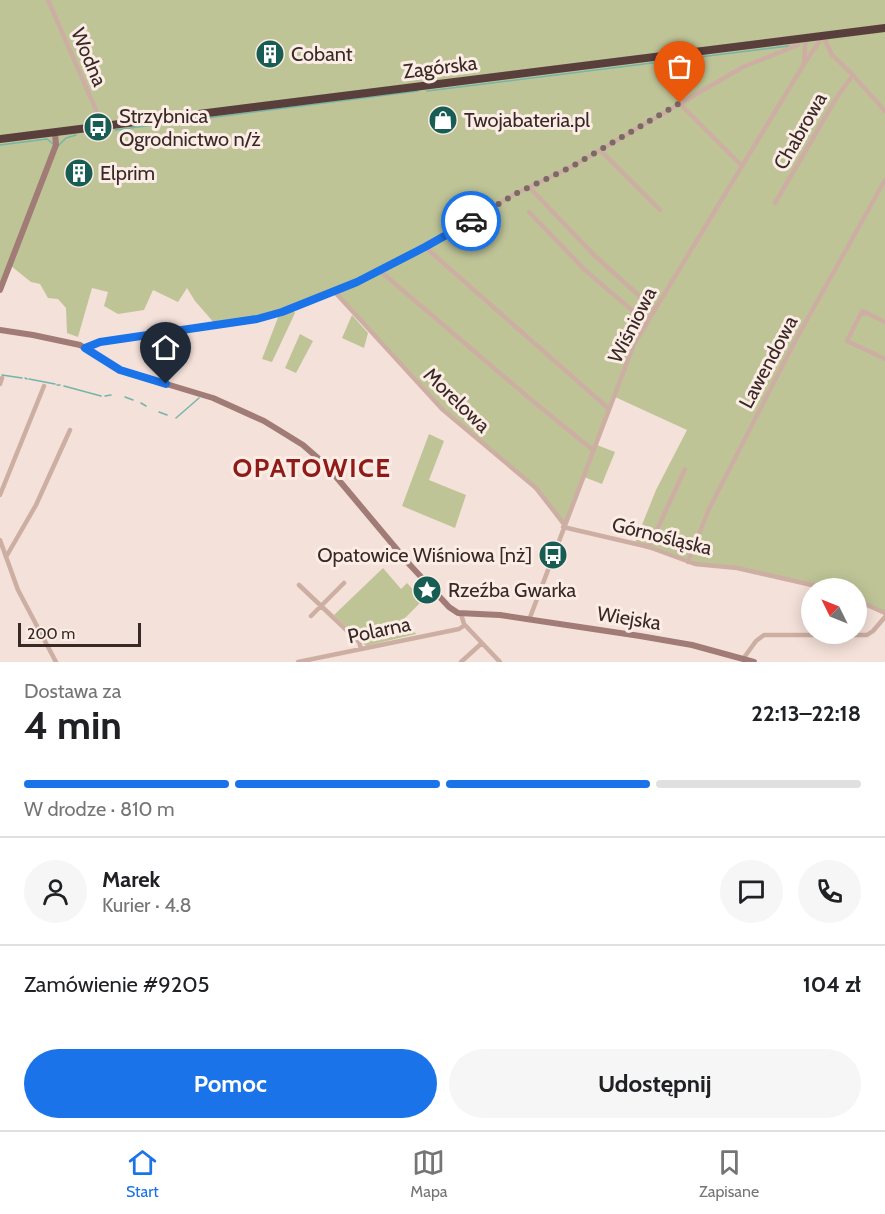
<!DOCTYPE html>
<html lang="pl">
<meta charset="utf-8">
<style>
body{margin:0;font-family:Cabin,sans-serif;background:#f6f6f6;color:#202124;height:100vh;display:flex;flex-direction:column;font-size:22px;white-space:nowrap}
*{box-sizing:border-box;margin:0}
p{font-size:20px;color:#757577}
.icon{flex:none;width:33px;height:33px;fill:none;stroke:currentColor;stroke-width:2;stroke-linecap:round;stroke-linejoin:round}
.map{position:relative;height:662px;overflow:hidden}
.details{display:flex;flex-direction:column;background:#fff;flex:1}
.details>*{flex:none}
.needle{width:39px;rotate:313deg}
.controls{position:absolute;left:801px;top:578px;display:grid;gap:12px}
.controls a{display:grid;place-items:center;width:66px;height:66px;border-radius:50%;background:#fff;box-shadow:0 3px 15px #0003;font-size:30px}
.scale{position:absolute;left:18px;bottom:15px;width:123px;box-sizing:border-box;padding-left:6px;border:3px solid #382826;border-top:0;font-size:16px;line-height:21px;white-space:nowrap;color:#382826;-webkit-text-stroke:4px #fbede5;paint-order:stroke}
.pin{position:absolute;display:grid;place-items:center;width:51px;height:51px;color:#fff;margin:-62px -26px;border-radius:50% 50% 50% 0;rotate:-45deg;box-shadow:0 0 6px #0007}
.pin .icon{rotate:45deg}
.courier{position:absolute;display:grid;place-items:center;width:60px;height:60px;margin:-30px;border:4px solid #1a73e8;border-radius:50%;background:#fff;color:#222;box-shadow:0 2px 8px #0007}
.head em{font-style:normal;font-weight:700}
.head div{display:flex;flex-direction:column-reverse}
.head{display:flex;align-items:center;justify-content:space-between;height:102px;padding:0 24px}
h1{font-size:39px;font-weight:700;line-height:45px}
.bar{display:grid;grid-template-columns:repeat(4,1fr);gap:9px 6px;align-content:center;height:72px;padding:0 24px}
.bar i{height:8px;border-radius:4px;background:#e0e0e0}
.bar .selected{background:#1a73e8}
.bar p{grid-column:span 4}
.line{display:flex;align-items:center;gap:15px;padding:0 24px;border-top:2px solid #e0e0e0}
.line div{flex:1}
.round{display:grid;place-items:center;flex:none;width:63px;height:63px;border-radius:32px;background:#f6f6f6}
.primary-button{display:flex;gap:12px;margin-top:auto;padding:12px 24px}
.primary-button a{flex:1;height:69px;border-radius:36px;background:#1a73e8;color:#fff;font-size:24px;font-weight:700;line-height:69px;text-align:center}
.primary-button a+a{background:#f6f6f6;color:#202124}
.menu{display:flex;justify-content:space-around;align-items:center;height:84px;border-top:2px solid #e0e0e0;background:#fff;font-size:16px;color:#757577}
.menu a{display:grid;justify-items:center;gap:3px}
.menu .selected{color:#1a73e8}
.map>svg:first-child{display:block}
.green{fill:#bfc497}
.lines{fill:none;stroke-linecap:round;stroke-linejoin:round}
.stream{stroke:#75b4a9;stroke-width:1.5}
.street{stroke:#cdaea3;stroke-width:4.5}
.secondary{stroke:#a17b75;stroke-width:6}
.highway{stroke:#593f3c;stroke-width:8}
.done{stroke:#7a6965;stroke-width:6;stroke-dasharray:0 10.8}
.route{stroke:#1a73e8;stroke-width:8}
.labels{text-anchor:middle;stroke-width:6;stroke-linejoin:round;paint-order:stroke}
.poi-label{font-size:20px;fill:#382826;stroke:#fbede5;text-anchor:start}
.street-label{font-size:20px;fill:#382826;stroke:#fbede5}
.district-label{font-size:26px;font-weight:bold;letter-spacing:1.5px;fill:#8f1a17;stroke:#fbede5}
</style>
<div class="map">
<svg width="885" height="662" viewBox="0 0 885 662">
<rect width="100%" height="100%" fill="#f4e1d9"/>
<path class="green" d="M0 0H885V614L857 602 856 588H823L748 571 702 565 634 545 656 490 687 430 615 397 597 445 615 452 602 484 584 477 565 529 536 490 449 417 332 292 282 312 216 325 195 301 187 288 178 302 153 290 144 310 118 314 104 306 108 292 92 288 78 337 67 333 66 308 58 299 48 298 40 284 31 282 11 266 0 293Z
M293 310 295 313 272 362 262 359 279 315Z
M352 315 368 333 364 348 342 338Z
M300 334 313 341 296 373 285 368Z
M429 434 444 441 429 480 466 495 455 528 402 506Z
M383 568 401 589 407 583 423 600 404 619 416 634 366 646 334 615Z"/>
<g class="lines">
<path class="stream" d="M427 91 789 46
M115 130 418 91
M0 145 47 139 53 144
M58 146 66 138 76 135
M2 375 22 378
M25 378 27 379
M29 379 55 384
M57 385H60
M64 386 101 396
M105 396 111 395
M125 397 133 400
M141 403 146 406
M159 412 167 415
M176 418 199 398"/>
<path class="street" d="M48 0 103 126
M804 64 805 44 809 38
M679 103 742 166
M600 150 660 210
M529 187 595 256 655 310
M775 203 837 97 853 75
M529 212 585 270 647 323
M425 247 609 409
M380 271 529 398 593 450
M334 291 442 409 536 488 564 524
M863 311 885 322
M864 314 862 311 847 341 885 359
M85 348 100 342 270 316 357 282 425 247 515 194 571 167 743 67 798 45
M0 384 2 378
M0 495 44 386
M563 527 649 547 695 564 737 568 825 588
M0 540 18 590 56 662
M649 547 685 469
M6 557 36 505 70 430
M688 562 709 509 794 343 885 180
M299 585 359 642 361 649
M856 600 885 613
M461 614 464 624 500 662
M311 616 344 583
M529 620 634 344 804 64 823 36 832 55 851 73 885 111
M743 659 756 641 764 635H867L873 631 885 617
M298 662 459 629 465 625
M461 662 482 643"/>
<path class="secondary" d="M0 290 56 145 55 133
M0 330 33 335 80 345 120 370 213 398 264 421 282 432 303 445 327 466 410 565 449 607 458 613 500 615 640 636 692 645 754 662"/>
<path class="highway" d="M0 139 885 28"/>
</g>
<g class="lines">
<path class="done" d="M471 221 515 194 571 167 680 103"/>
<path class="route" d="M166 384 120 370 85 348 100 342 257 319 282 312 357 282 425 247 471 221"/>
</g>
<defs>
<g id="building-disc" transform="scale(1.5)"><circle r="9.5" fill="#175d53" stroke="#fbede5"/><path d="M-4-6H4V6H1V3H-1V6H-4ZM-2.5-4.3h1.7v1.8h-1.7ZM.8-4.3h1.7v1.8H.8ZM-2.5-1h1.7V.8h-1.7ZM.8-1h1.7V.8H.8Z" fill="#fff"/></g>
<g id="shop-disc" transform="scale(1.5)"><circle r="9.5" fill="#175d53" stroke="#fbede5"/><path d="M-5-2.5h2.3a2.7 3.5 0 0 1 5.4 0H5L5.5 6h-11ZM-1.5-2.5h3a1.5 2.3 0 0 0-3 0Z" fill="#fff"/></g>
<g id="bus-disc" transform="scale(1.5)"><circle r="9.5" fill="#175d53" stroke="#fbede5"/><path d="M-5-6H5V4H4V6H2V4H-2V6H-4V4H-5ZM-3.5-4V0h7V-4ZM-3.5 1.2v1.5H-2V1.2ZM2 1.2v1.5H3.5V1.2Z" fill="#fff"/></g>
<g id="sight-disc" transform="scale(1.5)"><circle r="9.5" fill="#175d53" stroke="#fbede5"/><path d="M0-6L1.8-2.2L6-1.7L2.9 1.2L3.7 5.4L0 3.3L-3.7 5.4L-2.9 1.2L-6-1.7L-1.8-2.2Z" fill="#fff"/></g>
</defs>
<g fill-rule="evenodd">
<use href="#building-disc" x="270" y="54"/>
<use href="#shop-disc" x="443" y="120"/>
<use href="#bus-disc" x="98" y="127"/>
<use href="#building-disc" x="79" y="173"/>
<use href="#bus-disc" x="553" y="555"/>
<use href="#sight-disc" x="427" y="590"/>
</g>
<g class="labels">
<g class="poi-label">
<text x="291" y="61">Cobant</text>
<text x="119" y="123">Strzybnica<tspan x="119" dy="23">Ogrodnictwo n/ż</tspan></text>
<text x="464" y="127">Twojabateria.pl</text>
<text x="100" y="180">Elprim</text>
<text x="532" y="562" text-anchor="end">Opatowice Wiśniowa [nż]</text>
<text x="448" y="597">Rzeźba Gwarka</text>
</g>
<g class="street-label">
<text transform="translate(89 57) rotate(67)" y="7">Wodna</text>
<text transform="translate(440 67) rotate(-7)" y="7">Zagórska</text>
<text transform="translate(800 131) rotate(-60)" y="7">Chabrowa</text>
<text transform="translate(632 325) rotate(-63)" y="7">Wiśniowa</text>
<text transform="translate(768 362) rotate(-62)" y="7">Lawendowa</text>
<text transform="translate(457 400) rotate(44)" y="7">Morelowa</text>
<text transform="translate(662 536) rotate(14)" y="7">Górnośląska</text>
<text transform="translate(629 618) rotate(9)" y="7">Wiejska</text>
<text transform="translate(379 630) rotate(-12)" y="7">Polarna</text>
</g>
<g class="district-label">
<text x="312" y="477">OPATOWICE</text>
</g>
</g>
</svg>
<div class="controls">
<a><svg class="needle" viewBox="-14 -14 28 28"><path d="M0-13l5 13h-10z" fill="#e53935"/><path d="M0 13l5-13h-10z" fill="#757577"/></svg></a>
</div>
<div class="scale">200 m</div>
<div class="pin" style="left:680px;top:103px;background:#ea580c"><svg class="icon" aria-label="bag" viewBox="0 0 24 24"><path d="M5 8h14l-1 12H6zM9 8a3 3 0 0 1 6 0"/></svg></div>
<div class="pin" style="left:166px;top:384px;background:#1f2937"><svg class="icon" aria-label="home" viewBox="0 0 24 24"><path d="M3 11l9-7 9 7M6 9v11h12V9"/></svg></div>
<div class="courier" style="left:471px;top:221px"><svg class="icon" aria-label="car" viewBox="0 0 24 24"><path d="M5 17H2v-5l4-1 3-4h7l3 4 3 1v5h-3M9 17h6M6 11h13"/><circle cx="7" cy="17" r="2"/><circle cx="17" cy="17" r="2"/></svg></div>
</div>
<section class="details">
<div class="head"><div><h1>4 min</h1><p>Dostawa za</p></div><em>22:13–22:18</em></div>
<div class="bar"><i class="selected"></i><i class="selected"></i><i class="selected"></i><i></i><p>W drodze · 810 m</p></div>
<div class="line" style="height:108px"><a class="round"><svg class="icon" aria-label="person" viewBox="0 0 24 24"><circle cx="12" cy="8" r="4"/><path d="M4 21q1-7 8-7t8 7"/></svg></a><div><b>Marek</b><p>Kurier · 4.8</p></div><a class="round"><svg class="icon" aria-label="chat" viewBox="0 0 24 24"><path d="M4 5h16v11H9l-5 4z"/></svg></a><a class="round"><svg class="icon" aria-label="phone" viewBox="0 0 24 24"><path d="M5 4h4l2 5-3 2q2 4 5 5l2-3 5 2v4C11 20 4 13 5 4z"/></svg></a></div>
<div class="line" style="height:78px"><div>Zamówienie #9205</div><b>104 zł</b></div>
<div class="primary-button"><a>Pomoc</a><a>Udostępnij</a></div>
</section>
<nav class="menu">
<a class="selected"><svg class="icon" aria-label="home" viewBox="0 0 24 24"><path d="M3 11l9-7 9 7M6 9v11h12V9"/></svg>Start</a>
<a><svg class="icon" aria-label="map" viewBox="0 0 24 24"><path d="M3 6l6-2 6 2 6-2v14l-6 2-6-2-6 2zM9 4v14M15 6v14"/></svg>Mapa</a>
<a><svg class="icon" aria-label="saved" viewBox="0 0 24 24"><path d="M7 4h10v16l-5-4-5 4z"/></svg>Zapisane</a>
</nav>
